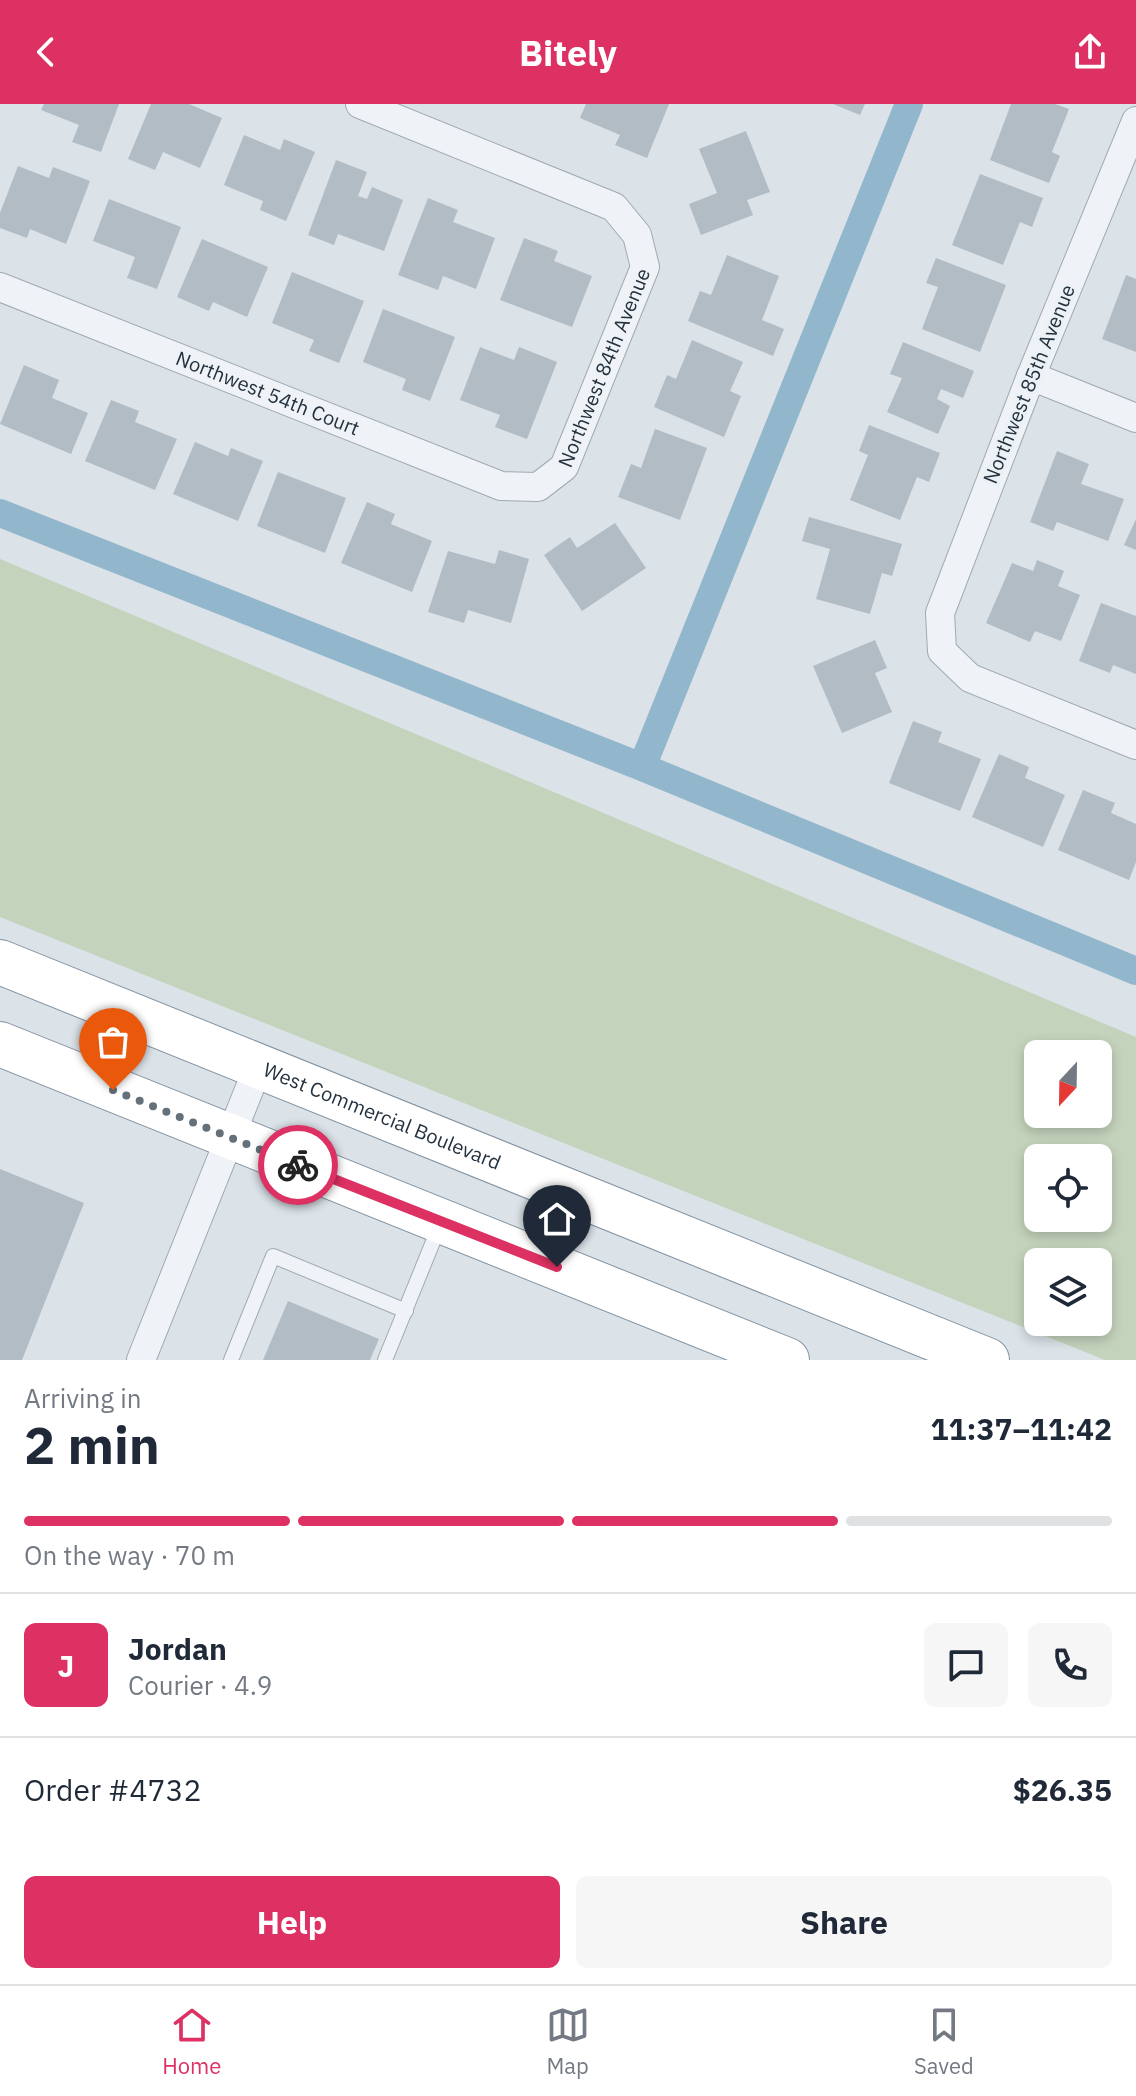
<!DOCTYPE html>
<meta charset="utf-8">
<style>
body{margin:0;font-family:"IBM Plex Sans",sans-serif;background:#f6f6f7;color:#1f2937;height:100vh;display:flex;flex-direction:column;font-size:30px;white-space:nowrap}
*{box-sizing:border-box;margin:0}
p{font-size:26px;color:#747a83}
.icon{flex:none;width:44px;height:44px;fill:none;stroke:currentColor;stroke-width:2;stroke-linecap:round;stroke-linejoin:round}
.map{position:relative;height:1256px;overflow:hidden}
.drawer{display:flex;flex-direction:column;background:#fff;flex:1}
.drawer>*{flex:none}
.needle{width:52px;rotate:202deg}
.fabs{position:absolute;left:1024px;top:936px;display:grid;gap:16px}
.fabs a{display:grid;place-items:center;width:88px;height:88px;border-radius:12px;background:#fff;box-shadow:0 4px 12px #0003;font-size:40px}
.pin{position:absolute;display:grid;place-items:center;width:68px;height:68px;color:#fff;margin:-82px -34px;border-radius:50% 50% 50% 0;rotate:-45deg;box-shadow:0 0 8px #0007}
.pin .icon{rotate:45deg}
.courier{position:absolute;display:grid;place-items:center;width:80px;height:80px;margin:-40px;border:6px solid #dc3162;border-radius:50%;background:#fff;color:#222;box-shadow:0 2px 10px #0007}
.head em{font-style:normal;font-weight:700}
.head div{display:flex;flex-direction:column-reverse}
.head{display:flex;align-items:center;justify-content:space-between;height:136px;padding:0 24px}
h1{font-size:52px;font-weight:700;line-height:60px}
.bar{display:grid;grid-template-columns:repeat(4,1fr);gap:12px 8px;align-content:center;height:96px;padding:0 24px}
.bar i{height:10px;border-radius:6px;background:#e0e1e3}
.bar .active{background:#dc3162}
.bar p{grid-column:span 4}
.line{display:flex;align-items:center;gap:20px;padding:0 24px;border-top:2px solid #e0e1e3}
.line div{flex:1}
.round{display:grid;place-items:center;flex:none;width:84px;height:84px;border-radius:12px;background:#f6f6f7}
.button{display:flex;gap:16px;margin-top:auto;padding:16px 24px}
.button a{flex:1;height:92px;border-radius:12px;background:#dc3162;color:#fff;font-size:32px;font-weight:700;line-height:92px;text-align:center}
.button a+a{background:#f6f6f7;color:#1f2937}
header{display:flex;justify-content:space-between;align-items:center;height:104px;padding:0 24px;background:#dc3162;color:#fff;font-size:36px;font-weight:700}
.tab-bar{display:flex;justify-content:space-around;align-items:center;height:112px;border-top:2px solid #e0e1e3;background:#fff;font-size:22px;color:#747a83}
.tab-bar a{display:grid;justify-items:center;gap:4px}
.tab-bar .active{color:#dc3162}
.map>svg:first-child{display:block}
.green{fill:#c4d3bc;fill-rule:evenodd}
.lines{fill:none;stroke-linecap:round;stroke-linejoin:round}
.canal{stroke:#92b6cc;stroke-width:28}
.building{fill:#b2bcc5}
.service-casing{stroke:#a0aab2;stroke-width:16}
.minor-casing{stroke:#a0aab2;stroke-width:30}
.trunk-casing{stroke:#8191a0;stroke-width:46}
.service{stroke:#eff2f6;stroke-width:14}
.minor{stroke:#eff2f6;stroke-width:28}
.trunk{stroke:#fff;stroke-width:44}
.done{stroke:#64707a;stroke-width:8;stroke-dasharray:0 14.4}
.route{stroke:#dc3162;stroke-width:10}
.labels{text-anchor:middle;stroke-width:6;stroke-linejoin:round;paint-order:stroke}
.street-label{font-size:20px;fill:#24323f;stroke:#ebf1f5}
</style>
<header><svg class="icon" aria-label="back" viewBox="0 0 24 24"><path d="M15 5l-7 7 7 7"/></svg>Bitely<svg class="icon" aria-label="share" viewBox="0 0 24 24"><path d="M12 15V3M7 8l5-5 5 5M5 13v7h14v-7"/></svg></header>
<div class="map">
<svg width="1136" height="1256" viewBox="0 0 1136 1256">
<rect width="100%" height="100%" fill="#dbe2e8"/>
<path class="green" d="M0 455 1136 933V1256H1105L0 813ZM1038 950H1098V1010H1038ZM1038 1054H1098V1114H1038ZM1038 1158H1098V1218H1038Z"/>
<g class="lines">
<path class="canal" d="M0 409 642 663 1136 867
M642 663 909 0"/>
</g>
<path class="building" d="M44 0H119L101 48 72 38 79 21 41 6Z
M151 0H189L222 14 200 64 163 48 155 66 128 55Z
M586 0H669L647 54 615 41 620 31 580 14Z
M833 0H865L860 11Z
M1011 0H1055L1069 5 1052 48 1060 52 1049 79 990 56Z
M746 27 770 88 747 96 753 111 701 131 689 100 717 89 699 45Z
M244 31 280 46 284 35 315 48 286 117 260 106 263 97 224 81Z
M336 56 367 68 358 92 367 95 372 83 403 96 384 147 338 130 334 141 308 131Z
M18 62 49 74 53 63 90 77 66 140 30 125 27 134 0 124V109Z
M980 70 1043 94 1032 123 1020 118 1003 161 952 141Z
M428 94 458 106 453 118 495 134 476 185 443 172 438 186 398 171Z
M109 95 181 123 157 185 127 174 135 153 93 137Z
M524 134 558 147 554 157 592 172 572 223 500 196Z
M202 135 268 163 247 213 213 198 209 207 177 193Z
M727 151 779 172 762 216 784 225 773 252 688 217 700 187 711 191Z
M936 154 1006 181 980 248 922 225 938 183 926 179Z
M292 168 364 197 339 259 309 247 314 236 272 219Z
M1126 171 1136 175V248L1102 235Z
M383 205 455 233 430 297 402 286 406 275 363 258Z
M692 236 743 258 730 287 741 292 724 333 654 303 667 271 676 275Z
M903 238 974 267 963 294 941 285 937 295 950 302 938 330 887 308 902 274 890 270Z
M480 243 514 256 519 243 557 258 527 335 495 323 500 311 460 296Z
M24 261 59 276 52 294 88 309 71 350 0 320Z
M111 296 139 307 135 318 177 335 155 386 85 357Z
M869 321 940 349 929 378 917 373 900 416 850 396 868 351 859 347Z
M655 325 707 344 680 416 618 393 631 360 641 364Z
M195 338 228 352 231 344 263 357 238 417 173 390Z
M1057 347 1089 360 1081 380 1124 395 1108 437 1057 418 1053 427 1030 418Z
M278 368 346 394 325 449 257 422Z
M367 398 395 410 391 420 432 437 412 488 341 459Z
M809 413 902 440 892 472 882 469 870 510 816 495 830 445 802 437Z
M1136 415V446L1124 441Z
M615 419 646 464 582 507 544 451 570 433 577 444Z
M499 446 529 455 511 519 468 506 464 519 428 508 448 447 495 460Z
M1037 456 1064 467 1058 482 1080 491 1061 537 1035 527 1030 538 986 519 1012 459 1033 467Z
M1101 499 1136 512V570L1113 561 1110 569 1079 557Z
M875 536 887 564 875 569 892 608 842 629 813 562Z
M913 617 942 628 938 638 981 655 960 707 889 679Z
M999 650 1029 663 1025 674 1065 691 1043 743 972 713Z
M1083 686 1115 699 1111 709 1136 720V758L1129 776 1058 746Z
M0 1065 84 1099 22 1256H0Z
M288 1197 379 1235 370 1256H263Z"/>
<g class="lines">
<g class="service-casing">
<path id="service" d="M231 1256 273 1152 406 1207
M385 1256 439 1123"/>
</g>
<g class="minor-casing">
<g id="minor">
<path d="M1136 17 1031 272 940 509 942 547 970 574 1136 641"/>
<path id="s1" d="M0 183 501 382 538 383 564 363 645 163 637 131 614 103 360 0"/>
<path d="M1031 272 1136 314"/>
<path d="M141 1256 259 961"/>
</g>
</g>
<g class="trunk-casing">
<g id="trunk">
<path id="s2" d="M0 858 987 1256"/>
<path d="M0 940 787 1256"/>
</g>
</g>
<use href="#service" class="service"/>
<use href="#minor" class="minor"/>
<use href="#trunk" class="trunk"/>
</g>
<g class="lines">
<path class="done" d="M113 986 298 1061"/>
<path class="route" d="M298 1061 557 1163"/>
</g>
<g class="labels">
<g class="street-label">
<text dy="7" stroke="none"><textPath href="#s1" startOffset="716">Northwest 84th Avenue</textPath></text>
<text transform="translate(1029 280) rotate(-68)" y="7">Northwest 85th Avenue</text>
<text dy="7" stroke="none"><textPath href="#s1" startOffset="288">Northwest 54th Court</textPath></text>
<text dy="7" stroke="none"><textPath href="#s2" startOffset="412">West Commercial Boulevard</textPath></text>
</g>
</g>
</svg>
<div class="fabs">
<a><svg class="needle" viewBox="-14 -14 28 28"><path d="M0-13l5 13h-10z" fill="#e53935"/><path d="M0 13l5-13h-10z" fill="#747a83"/></svg></a>
<a><svg class="icon" aria-label="locate" viewBox="0 0 24 24"><circle cx="12" cy="12" r="6"/><path d="M12 2v4M12 18v4M2 12h4M18 12h4"/></svg></a>
<a><svg class="icon" aria-label="layers" viewBox="0 0 24 24"><path d="M12 4l9 5-9 5-9-5zM3 14l9 5 9-5"/></svg></a>
</div>
<div class="pin" style="left:113px;top:986px;background:#ea580c"><svg class="icon" aria-label="bag" viewBox="0 0 24 24"><path d="M5 8h14l-1 12H6zM9 8a3 3 0 0 1 6 0"/></svg></div>
<div class="pin" style="left:557px;top:1163px;background:#1f2937"><svg class="icon" aria-label="home" viewBox="0 0 24 24"><path d="M3 11l9-7 9 7M6 9v11h12V9"/></svg></div>
<div class="courier" style="left:298px;top:1061px"><svg class="icon" aria-label="bike" viewBox="0 0 24 24"><circle cx="6" cy="16" r="4"/><circle cx="18" cy="16" r="4"/><path d="M6 16l4-8h5l3 8M10 8l3 8H6M13 5h3"/></svg></div>
</div>
<section class="drawer">
<div class="head"><div><h1>2 min</h1><p>Arriving in</p></div><em>11:37–11:42</em></div>
<div class="bar"><i class="active"></i><i class="active"></i><i class="active"></i><i></i><p>On the way · 70 m</p></div>
<div class="line" style="height:144px"><b class="round" style="background:#dc3162;color:#fff">J</b><div><b>Jordan</b><p>Courier · 4.9</p></div><a class="round"><svg class="icon" aria-label="chat" viewBox="0 0 24 24"><path d="M4 5h16v11H9l-5 4z"/></svg></a><a class="round"><svg class="icon" aria-label="phone" viewBox="0 0 24 24"><path d="M5 4h4l2 5-3 2q2 4 5 5l2-3 5 2v4C11 20 4 13 5 4z"/></svg></a></div>
<div class="line" style="height:104px"><div>Order #4732</div><b>$26.35</b></div>
<div class="button"><a>Help</a><a>Share</a></div>
</section>
<nav class="tab-bar">
<a class="active"><svg class="icon" aria-label="home" viewBox="0 0 24 24"><path d="M3 11l9-7 9 7M6 9v11h12V9"/></svg>Home</a>
<a><svg class="icon" aria-label="map" viewBox="0 0 24 24"><path d="M3 6l6-2 6 2 6-2v14l-6 2-6-2-6 2zM9 4v14M15 6v14"/></svg>Map</a>
<a><svg class="icon" aria-label="saved" viewBox="0 0 24 24"><path d="M7 4h10v16l-5-4-5 4z"/></svg>Saved</a>
</nav>
